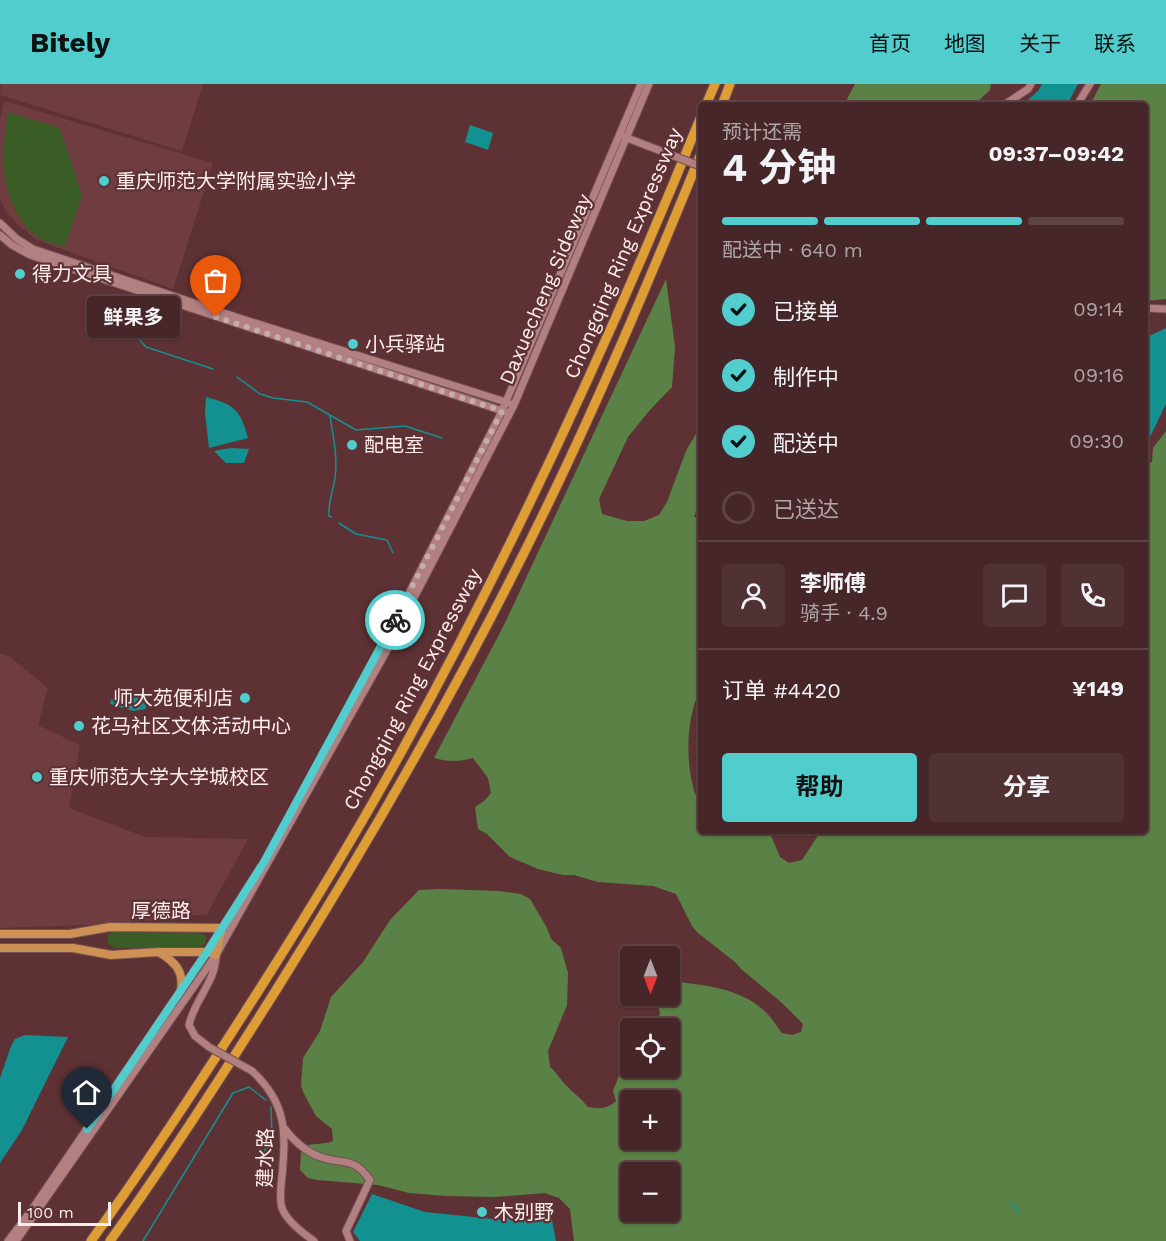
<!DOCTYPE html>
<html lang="zh">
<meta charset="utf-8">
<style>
body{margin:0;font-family:"Work Sans","Noto Sans SC",sans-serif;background:#503234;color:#f1f3f6;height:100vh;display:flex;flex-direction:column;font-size:22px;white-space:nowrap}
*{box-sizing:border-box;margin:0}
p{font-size:20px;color:#b0a5a8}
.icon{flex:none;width:33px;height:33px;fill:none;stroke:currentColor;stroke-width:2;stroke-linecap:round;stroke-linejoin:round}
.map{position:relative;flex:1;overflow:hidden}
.drawer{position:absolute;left:698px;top:18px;width:450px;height:732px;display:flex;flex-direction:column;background:#462628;border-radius:6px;box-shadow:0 2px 4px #0004,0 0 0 2px #5e4345}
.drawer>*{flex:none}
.needle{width:39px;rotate:180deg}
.tools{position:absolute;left:620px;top:862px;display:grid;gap:12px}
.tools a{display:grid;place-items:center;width:60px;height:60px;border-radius:6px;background:#462628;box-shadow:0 2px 4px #0004,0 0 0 2px #5e4345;font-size:30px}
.scale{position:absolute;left:18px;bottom:15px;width:93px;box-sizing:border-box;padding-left:6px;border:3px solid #feeded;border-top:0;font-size:16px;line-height:21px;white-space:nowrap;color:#feeded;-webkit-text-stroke:4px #5e3235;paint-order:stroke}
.pin{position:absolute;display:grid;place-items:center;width:51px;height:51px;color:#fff;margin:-62px -26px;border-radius:50% 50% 50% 0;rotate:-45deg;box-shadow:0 0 6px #0007}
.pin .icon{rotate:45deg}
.courier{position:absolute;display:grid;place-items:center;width:60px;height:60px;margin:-30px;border:4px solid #52cdcd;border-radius:50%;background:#fff;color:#222;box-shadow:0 2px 8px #0007}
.bubble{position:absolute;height:42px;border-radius:6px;background:#462628;box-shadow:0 2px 4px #0004,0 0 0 2px #5e4345;font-size:20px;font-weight:700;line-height:42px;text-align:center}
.summary em{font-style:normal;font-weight:700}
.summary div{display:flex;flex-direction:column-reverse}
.summary{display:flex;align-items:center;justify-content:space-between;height:102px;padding:0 24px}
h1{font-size:39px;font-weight:700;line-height:45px}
.bar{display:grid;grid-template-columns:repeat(4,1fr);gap:9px 6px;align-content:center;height:72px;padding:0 24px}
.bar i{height:8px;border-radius:4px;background:#5e4345}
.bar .active{background:#52cdcd}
.bar p{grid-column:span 4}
.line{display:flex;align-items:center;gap:15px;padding:0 24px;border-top:2px solid #5e4345}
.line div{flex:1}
.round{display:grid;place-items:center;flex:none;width:63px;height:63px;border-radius:6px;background:#503234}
ol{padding:0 24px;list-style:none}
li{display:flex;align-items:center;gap:18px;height:66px}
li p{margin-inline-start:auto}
li .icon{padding:6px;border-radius:50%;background:#52cdcd;color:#111;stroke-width:4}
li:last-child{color:#b0a5a8}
li i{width:33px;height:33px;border:3px solid #5e4345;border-radius:50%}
.action{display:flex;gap:12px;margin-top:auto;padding:12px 24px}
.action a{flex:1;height:69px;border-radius:6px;background:#52cdcd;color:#111;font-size:24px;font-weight:700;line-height:69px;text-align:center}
.action a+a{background:#503234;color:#f1f3f6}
header{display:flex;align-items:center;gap:36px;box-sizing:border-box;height:84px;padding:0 30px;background:#52cdcd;color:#111}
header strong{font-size:28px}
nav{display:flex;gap:33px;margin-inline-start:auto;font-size:21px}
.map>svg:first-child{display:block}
.built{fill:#6f3c40}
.green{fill:#3a5d25}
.forest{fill:#5b8246;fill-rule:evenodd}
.water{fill:#139191}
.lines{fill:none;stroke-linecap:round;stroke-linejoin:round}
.stream{stroke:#139191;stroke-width:1.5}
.minor-casing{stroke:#734f53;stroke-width:9}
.major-casing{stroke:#734f53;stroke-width:10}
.highway-casing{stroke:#734f53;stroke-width:11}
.minor{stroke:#b38082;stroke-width:7}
.major{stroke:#cd9253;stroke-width:8}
.highway{stroke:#df9e34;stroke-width:9}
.minor-bridge-casing{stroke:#734f53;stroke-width:9;stroke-linecap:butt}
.minor-bridge{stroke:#b38082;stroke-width:7}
.done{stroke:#c6acad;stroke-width:6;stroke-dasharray:0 10.8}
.route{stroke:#52cdcd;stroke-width:8}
.poi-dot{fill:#52cdcd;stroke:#5e3235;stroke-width:2}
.labels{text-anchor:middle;stroke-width:4.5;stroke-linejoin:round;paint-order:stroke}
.poi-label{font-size:20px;fill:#feeded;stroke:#5e3235;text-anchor:start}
.street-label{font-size:20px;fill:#feeded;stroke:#5e3235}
</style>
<header>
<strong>Bitely</strong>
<nav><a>首页</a><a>地图</a><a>关于</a><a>联系</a></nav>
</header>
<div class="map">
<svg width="1166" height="1157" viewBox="0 0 1166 1157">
<rect width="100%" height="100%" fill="#5e3235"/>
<path class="built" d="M1 0H203L182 67 0 11Z
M4 17 213 79 173 205 37 156 18 141 5 126 0 115V35Z
M0 569 10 573 48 604 38 641 80 661 69 724 145 753 248 755 207 830 115 840 0 844Z"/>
<path class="green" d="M8 28 60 44 82 112 65 163C57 160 47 158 39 154 0 125 0 75 8 28Z
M112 848 201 849 206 852 205 860 198 864H116L108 860V852Z"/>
<path class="forest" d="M855 0H991L990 6 974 21H844Z
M1101 0H1166V215L1145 217 1144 21H1090Z
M666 195 675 263 672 303 649 327 628 353 599 415 602 430 627 437H644L659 431 667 418 686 367 700 343V417L694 433 700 434V605C686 636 685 677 695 710L700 712V747H769L780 773 789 779 802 776 821 747H1144L1145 380 1152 378 1153 364 1166 347V1157H574L570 1125 559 1114 545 1109 495 1113 446 1112 409 1109 378 1101 317 1096 308 1094 300 1086 301 1068 304 1062C314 1059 323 1061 333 1057L332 1045 316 1032 304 1010 301 1002 303 974 320 947 331 913 363 878 390 836 419 806 440 805 499 807 521 810 530 815 547 844 551 855 561 864 568 889 567 921 548 967 550 983C556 988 558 992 563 998 571 1007 580 1013 588 1023 600 1025 607 1025 616 1017L613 1007 622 984 620 973 624 963 630 956V984H669V945H645L657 940 660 929 656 912H669V897C704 901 747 904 771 934 775 939 778 944 782 949L792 951 801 948 803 940 781 918 741 885 735 878 698 849 692 842 676 810 653 802 598 798 574 791H563L538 785 510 773 487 750 478 745 475 723 484 717 491 709 488 694 473 674C459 678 448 678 434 674L504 541ZM630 1017H669V1056H630ZM630 1089H669V1128H630Z"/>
<path class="water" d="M1042 0H1078L1067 21H1022L1038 7Z
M470 41 493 49 488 66 465 58Z
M1166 244V320L1145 363V254Z
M206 313C235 321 240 325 248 354L209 364 205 329Z
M230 364 249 365 244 379H226L214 367Z
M123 605 131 612 145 613 146 625 133 627 110 620 111 616 120 610Z
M25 951 68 953 22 1046 0 1079V994L11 962 15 955Z
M372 1110 425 1128 503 1136 537 1119 551 1131 556 1157H360L353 1148Z"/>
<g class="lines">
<path class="stream" d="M117 223 130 240
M133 249 146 263 213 285
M237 293 260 310 273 314 307 318 356 346 405 342 442 354
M330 332C333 352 338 373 335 394 333 407 328 418 329 432L331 433
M339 439 356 450 387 456 393 469
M264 1103 259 1095 264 1068 272 1051 271 1023
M1011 1118 1020 1128
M143 1157 233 1009 249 1003 266 1016"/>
<g class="minor-casing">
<path id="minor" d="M1004 21 1028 5 1031 0
M1077 21 1090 0
M622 52 648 62
M0 139 17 155 33 165 239 234 509 319
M0 151 12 161 30 171 506 328
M1144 224 1166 225
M289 733 380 566 502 327 641 0
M209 963 195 952 189 941C194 917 215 898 216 873
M252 987C287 1019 286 1048 282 1092 281 1102 279 1115 282 1124 286 1136 304 1150 314 1157
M284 1044C294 1057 305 1068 321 1073 344 1081 353 1072 370 1096L346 1147 350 1157
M8 1157 33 1124 207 868 260 784
M16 1157 216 871 386 568 514 321 649 0"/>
</g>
<g class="major-casing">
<path id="major" d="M0 850H70L110 843 222 844 216 871 207 868H158L111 871 73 864H0
M159 868C175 878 184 887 181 906"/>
</g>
<g class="highway-casing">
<path id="highway" d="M706 21 715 0
M722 21 730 0
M91 1157C150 1075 205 991 259 906 310 826 359 745 404 663 516 459 613 249 700 35
M110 1157C169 1075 224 989 278 903 377 745 470 582 551 414 605 302 653 187 700 72"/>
</g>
<use href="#minor" class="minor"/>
<use href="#major" class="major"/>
<use href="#highway" class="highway"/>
<g class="minor-bridge-casing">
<path id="minor-bridge" d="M648 62 700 82
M209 963 252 987"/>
</g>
<use href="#minor-bridge" class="minor-bridge"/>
</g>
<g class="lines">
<path class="done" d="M216 233 502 327 395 536"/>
<path class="route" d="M87 1045 207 868 264 778 395 536"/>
</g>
<g class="poi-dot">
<circle cx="104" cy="97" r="6"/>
<circle cx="20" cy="190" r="6"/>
<circle cx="353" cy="260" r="6"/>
<circle cx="352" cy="361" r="6"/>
<circle cx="245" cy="614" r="6"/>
<circle cx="79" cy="642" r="6"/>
<circle cx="37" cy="693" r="6"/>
<circle cx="482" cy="1128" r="6"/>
</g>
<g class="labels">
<g class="poi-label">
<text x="116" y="104">重庆师范大学附属实验小学</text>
<text x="32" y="197">得力文具</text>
<text x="365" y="267">小兵驿站</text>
<text x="364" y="368">配电室</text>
<text x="233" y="621" text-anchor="end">师大苑便利店</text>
<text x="91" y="649">花马社区文体活动中心</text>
<text x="49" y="700">重庆师范大学大学城校区</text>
<text x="494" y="1135">木别野</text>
</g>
<g class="street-label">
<text transform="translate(623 169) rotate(-67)" y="7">Chongqing Ring Expressway</text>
<text transform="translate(545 205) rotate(-67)" y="7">Daxuecheng Sideway</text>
<text transform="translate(412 605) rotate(-62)" y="7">Chongqing Ring Expressway</text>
<text x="161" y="834">厚德路</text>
<text transform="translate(265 1074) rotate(-89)" y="7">建水路</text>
</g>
</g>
</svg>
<div class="tools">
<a><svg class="needle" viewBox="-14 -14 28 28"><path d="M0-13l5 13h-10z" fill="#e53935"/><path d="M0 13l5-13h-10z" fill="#b0a5a8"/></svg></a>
<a><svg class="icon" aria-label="locate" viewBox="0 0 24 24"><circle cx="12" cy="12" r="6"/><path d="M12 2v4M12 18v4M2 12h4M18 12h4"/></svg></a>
<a>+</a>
<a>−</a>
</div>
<div class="scale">100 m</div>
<div class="pin" style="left:216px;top:233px;background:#ea580c"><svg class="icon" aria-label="bag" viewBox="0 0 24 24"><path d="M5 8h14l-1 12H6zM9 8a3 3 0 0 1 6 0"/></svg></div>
<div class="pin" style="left:87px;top:1045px;background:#1f2937"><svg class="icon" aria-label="home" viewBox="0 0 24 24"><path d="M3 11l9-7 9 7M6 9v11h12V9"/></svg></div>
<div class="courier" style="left:395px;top:536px"><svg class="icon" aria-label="bike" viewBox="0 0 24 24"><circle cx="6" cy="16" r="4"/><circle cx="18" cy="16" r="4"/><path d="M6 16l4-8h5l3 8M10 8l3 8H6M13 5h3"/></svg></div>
<div class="bubble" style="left:87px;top:212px;width:93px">鲜果多</div>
<section class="drawer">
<div class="summary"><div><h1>4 分钟</h1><p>预计还需</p></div><em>09:37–09:42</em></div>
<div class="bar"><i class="active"></i><i class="active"></i><i class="active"></i><i></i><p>配送中 · 640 m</p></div>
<ol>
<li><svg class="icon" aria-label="check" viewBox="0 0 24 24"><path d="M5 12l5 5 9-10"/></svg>已接单<p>09:14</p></li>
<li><svg class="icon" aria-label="check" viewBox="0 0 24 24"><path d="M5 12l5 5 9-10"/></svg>制作中<p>09:16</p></li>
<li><svg class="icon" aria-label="check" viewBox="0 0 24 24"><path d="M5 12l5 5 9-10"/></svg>配送中<p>09:30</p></li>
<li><i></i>已送达</li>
</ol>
<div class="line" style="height:108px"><a class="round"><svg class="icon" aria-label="person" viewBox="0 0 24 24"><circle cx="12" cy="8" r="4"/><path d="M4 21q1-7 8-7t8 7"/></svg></a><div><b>李师傅</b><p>骑手 · 4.9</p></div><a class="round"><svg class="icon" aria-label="chat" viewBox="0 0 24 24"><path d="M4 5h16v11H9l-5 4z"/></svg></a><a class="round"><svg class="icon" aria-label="phone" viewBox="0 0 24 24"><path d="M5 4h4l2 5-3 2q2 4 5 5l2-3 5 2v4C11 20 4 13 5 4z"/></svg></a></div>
<div class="line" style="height:78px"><div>订单 #4420</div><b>¥149</b></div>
<div class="action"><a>帮助</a><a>分享</a></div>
</section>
</div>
